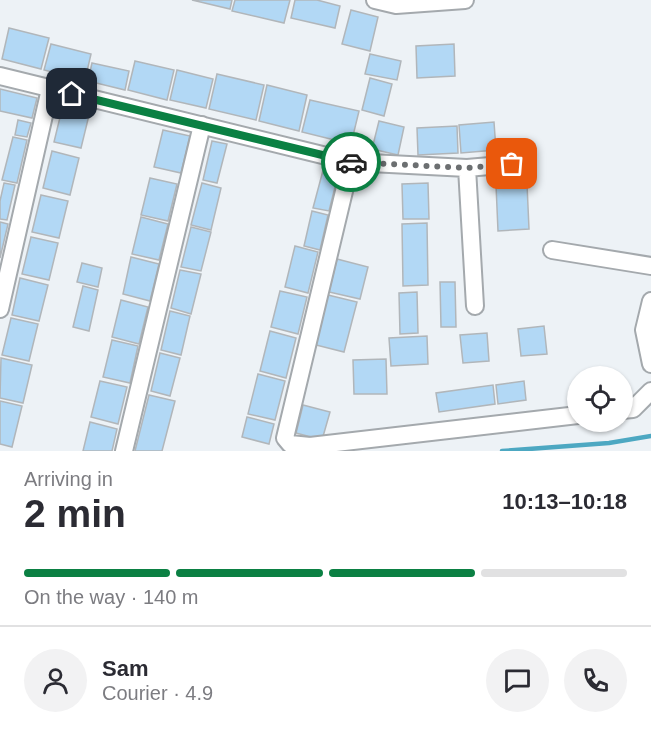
<!DOCTYPE html>
<meta charset="utf-8">
<style>
body{margin:0;font-family:Helvetica,sans-serif;background:#f2f2f3;color:#2b2b33;height:100vh;display:flex;flex-direction:column;font-size:22px;white-space:nowrap}
*{box-sizing:border-box;margin:0}
p{font-size:20px;color:#7c7c81}
.icon{flex:none;width:33px;height:33px;fill:none;stroke:currentColor;stroke-width:2;stroke-linecap:round;stroke-linejoin:round}
.map{position:relative;height:451px;overflow:hidden}
.panel{display:flex;flex-direction:column;background:#fff;flex:1}
.panel>*{flex:none}
.tools{position:absolute;left:567px;top:366px;display:grid;gap:12px}
.tools a{display:grid;place-items:center;width:66px;height:66px;border-radius:50%;background:#fff;box-shadow:0 2px 4px #0004;font-size:30px}
.pin{position:absolute;display:grid;place-items:center;width:51px;height:51px;color:#fff;margin:-26px;border-radius:12px;box-shadow:0 3px 9px #0006}
.courier{position:absolute;display:grid;place-items:center;width:60px;height:60px;margin:-30px;border:4px solid #0b8043;border-radius:50%;background:#fff;color:#222;box-shadow:0 2px 8px #0007}
.overview em{font-style:normal;font-weight:600}
.overview div{display:flex;flex-direction:column-reverse}
.overview{display:flex;align-items:center;justify-content:space-between;height:102px;padding:0 24px}
h1{font-size:39px;font-weight:600;line-height:45px}
.bar{display:grid;grid-template-columns:repeat(4,1fr);gap:9px 6px;align-content:center;height:72px;padding:0 24px}
.bar i{height:8px;border-radius:4px;background:#e1e1e2}
.bar .current{background:#0b8043}
.bar p{grid-column:span 4}
.line{display:flex;align-items:center;gap:15px;padding:0 24px;border-top:2px solid #e1e1e2}
.line div{flex:1}
.round{display:grid;place-items:center;flex:none;width:63px;height:63px;border-radius:32px;background:#f2f2f3}
.map>svg:first-child{display:block}
.lines{fill:none;stroke-linecap:round;stroke-linejoin:round}
.stream{stroke:#4da8c2;stroke-width:4.5}
.building{fill:#b2d8f5;stroke:#b1b6ba;stroke-width:1.5}
.street-casing{stroke:#a4a9ad;stroke-width:20}
.street{stroke:#fff;stroke-width:16}
.done{stroke:#6c6f71;stroke-width:6;stroke-dasharray:0 10.8}
.route{stroke:#0b8043;stroke-width:8}
</style>
<div class="map">
<svg width="651" height="451" viewBox="0 0 651 451">
<rect width="100%" height="100%" fill="#edf2f6"/>
<g class="lines">
<path class="stream" d="M502 451 609 443 651 436"/>
</g>
<path class="building" d="M192 0H232L230 9Z
M235 0H290L284 23 232 11Z
M295 0H317L340 6 335 28 291 18Z
M351 10 378 17 370 51 342 44Z
M9 28 49 38 41 69 2 59Z
M51 44 91 54 85 80 44 70Z
M454 44 455 76 417 78 416 46Z
M370 54 401 61 397 80 365 74Z
M135 61 174 70 167 100 128 90Z
M92 63 129 71 125 90 88 81Z
M177 70 213 79 206 108 170 100Z
M217 74 264 85 256 120 209 109Z
M370 78 392 84 384 116 362 110Z
M267 85 307 95 299 131 259 121Z
M0 89 37 98 32 118 0 111Z
M310 100 359 111 351 144 302 132Z
M63 105 90 111 81 148 54 142Z
M18 120 31 123 27 137 15 135Z
M379 121 404 127 398 155 372 149Z
M494 122 496 150 461 153 459 125Z
M457 126 458 153 418 155 417 128Z
M163 130 190 136 181 173 154 167Z
M13 137 27 140 17 183 2 180Z
M212 141 227 144 217 183 203 180Z
M52 151 79 158 70 195 43 188Z
M325 163 340 167 329 211 313 208Z
M150 178 177 184 168 221 141 215Z
M4 183 15 185 7 220 0 219V201Z
M202 183 221 188 211 230 191 225Z
M428 183 429 219H403L402 184Z
M527 184 529 229 498 231 496 185Z
M41 195 68 201 59 238 32 232Z
M312 211 328 215 320 250 304 246Z
M141 217 168 224 159 260 132 254Z
M0 222 8 224 0 258Z
M427 223 428 285 403 286 402 224Z
M191 227 211 232 201 271 181 267Z
M31 237 58 243 49 280 22 274Z
M295 246 318 252 308 293 285 287Z
M131 257 159 264 150 301 123 294Z
M337 259 368 267 360 299 329 292Z
M82 263 102 268 98 287 77 282Z
M180 270 201 274 191 314 171 308Z
M20 278 48 285 39 321 12 315Z
M440 282H455L456 327H441Z
M83 286 98 290 89 331 73 327Z
M280 291 307 297 298 334 271 327Z
M417 292 418 333 400 334 399 293Z
M328 295 357 302 344 352 316 345Z
M121 300 148 307 139 344 112 337Z
M170 311 190 316 181 355 161 350Z
M11 318 38 324 29 361 2 355Z
M544 326 547 354 521 356 518 329Z
M270 331 296 338 286 378 260 371Z
M487 333 489 361 463 363 460 335Z
M427 336 428 364 391 366 389 338Z
M112 340 138 346 130 383 103 377Z
M160 353 180 358 170 396 151 391Z
M1 358 32 365 23 403 0 398Z
M386 359 387 394H354L353 360Z
M258 374 285 381 275 420 248 414Z
M100 381 127 387 118 424 91 417Z
M524 381 526 400 498 404 496 385Z
M493 385 495 404 439 412 436 393Z
M149 395 175 401 162 451H135Z
M0 401 22 406 12 447 0 444Z
M303 405 330 412 322 440 296 433Z
M247 417 274 424 269 444 242 437Z
M90 422 117 429 112 451H83Z"/>
<g class="lines">
<g class="street-casing">
<path id="street" d="M375 0 396 5 465 0
M0 76 351 162 467 168 512 164
M351 162 285 438 290 444 310 446 578 415
M467 168 475 306
M552 250 651 266
M651 301 644 330 651 364
M0 309 50 89
M622 410 633 409 651 391
M124 451 202 125"/>
</g>
<use href="#street" class="street"/>
</g>
<g class="lines">
<path class="done" d="M351 162 467 168 512 164"/>
<path class="route" d="M72 94 351 162"/>
</g>
</svg>
<div class="tools">
<a><svg class="icon" aria-label="locate" viewBox="0 0 24 24"><circle cx="12" cy="12" r="6"/><path d="M12 2v4M12 18v4M2 12h4M18 12h4"/></svg></a>
</div>
<div class="pin" style="left:512px;top:164px;background:#ea580c"><svg class="icon" aria-label="bag" viewBox="0 0 24 24"><path d="M5 8h14l-1 12H6zM9 8a3 3 0 0 1 6 0"/></svg></div>
<div class="pin" style="left:72px;top:94px;background:#1f2937"><svg class="icon" aria-label="home" viewBox="0 0 24 24"><path d="M3 11l9-7 9 7M6 9v11h12V9"/></svg></div>
<div class="courier" style="left:351px;top:162px"><svg class="icon" aria-label="car" viewBox="0 0 24 24"><path d="M5 17H2v-5l4-1 3-4h7l3 4 3 1v5h-3M9 17h6M6 11h13"/><circle cx="7" cy="17" r="2"/><circle cx="17" cy="17" r="2"/></svg></div>
</div>
<section class="panel">
<div class="overview"><div><h1>2 min</h1><p>Arriving in</p></div><em>10:13–10:18</em></div>
<div class="bar"><i class="current"></i><i class="current"></i><i class="current"></i><i></i><p>On the way · 140 m</p></div>
<div class="line" style="height:108px"><a class="round"><svg class="icon" aria-label="person" viewBox="0 0 24 24"><circle cx="12" cy="8" r="4"/><path d="M4 21q1-7 8-7t8 7"/></svg></a><div><b>Sam</b><p>Courier · 4.9</p></div><a class="round"><svg class="icon" aria-label="chat" viewBox="0 0 24 24"><path d="M4 5h16v11H9l-5 4z"/></svg></a><a class="round"><svg class="icon" aria-label="phone" viewBox="0 0 24 24"><path d="M5 4h4l2 5-3 2q2 4 5 5l2-3 5 2v4C11 20 4 13 5 4z"/></svg></a></div>
</section>
